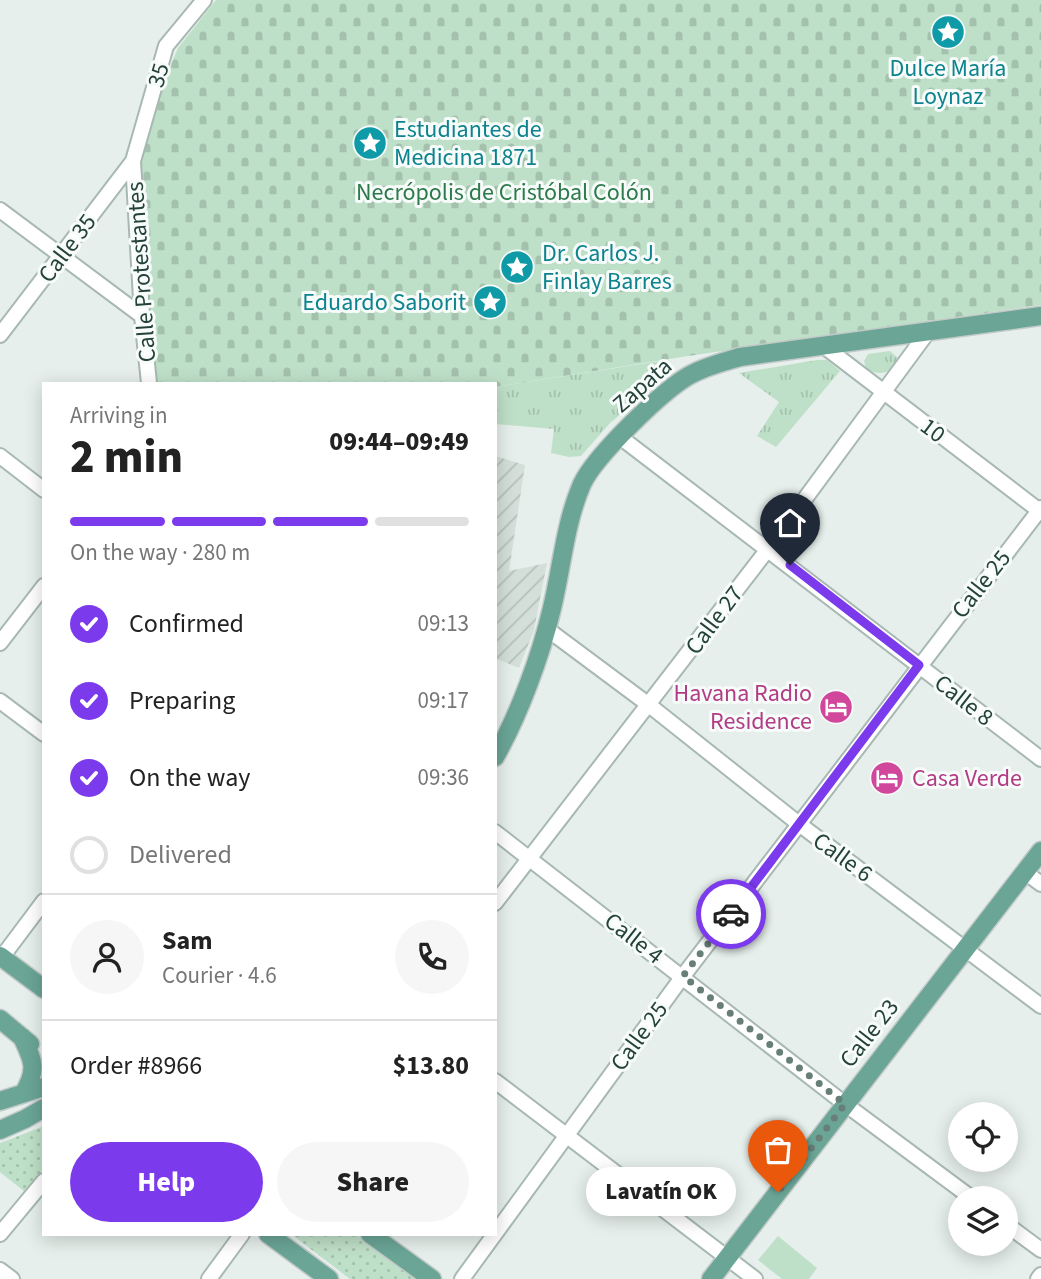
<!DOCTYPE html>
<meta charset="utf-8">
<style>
body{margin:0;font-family:"Source Sans 3",sans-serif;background:#f6f6f6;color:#222;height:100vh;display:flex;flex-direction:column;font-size:26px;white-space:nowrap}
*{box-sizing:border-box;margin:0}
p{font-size:23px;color:#767676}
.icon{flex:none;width:38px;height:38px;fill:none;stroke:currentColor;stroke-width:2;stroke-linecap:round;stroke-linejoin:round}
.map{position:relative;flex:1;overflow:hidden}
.drawer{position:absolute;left:42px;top:382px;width:455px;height:854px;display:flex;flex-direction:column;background:#fff;border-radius:0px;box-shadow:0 4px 18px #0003}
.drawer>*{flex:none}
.controls{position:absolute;left:948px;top:1102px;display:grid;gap:14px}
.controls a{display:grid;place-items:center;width:70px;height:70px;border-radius:50%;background:#fff;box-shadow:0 4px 18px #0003;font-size:35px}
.pin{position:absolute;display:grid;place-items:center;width:60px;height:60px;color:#fff;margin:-72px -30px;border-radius:50% 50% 50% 0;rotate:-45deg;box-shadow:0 0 7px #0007}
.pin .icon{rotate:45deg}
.courier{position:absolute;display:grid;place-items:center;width:70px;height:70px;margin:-35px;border:5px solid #7c3aed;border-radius:50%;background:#fff;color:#222;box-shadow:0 2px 9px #0007}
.bubble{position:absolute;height:49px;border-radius:24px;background:#fff;box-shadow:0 4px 18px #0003;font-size:23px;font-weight:800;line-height:49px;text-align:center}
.overview em{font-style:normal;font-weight:800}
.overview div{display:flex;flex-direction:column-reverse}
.overview{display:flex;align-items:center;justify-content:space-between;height:119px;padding:0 28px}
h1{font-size:46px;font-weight:800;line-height:52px}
.bar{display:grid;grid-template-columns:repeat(4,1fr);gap:10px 7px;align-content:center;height:84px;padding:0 28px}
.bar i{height:9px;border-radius:5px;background:#e0e0e0}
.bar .current{background:#7c3aed}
.bar p{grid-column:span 4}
.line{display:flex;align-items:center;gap:18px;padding:0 28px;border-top:2px solid #e0e0e0}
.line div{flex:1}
.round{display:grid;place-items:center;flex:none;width:74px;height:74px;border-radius:37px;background:#f6f6f6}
ol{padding:0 28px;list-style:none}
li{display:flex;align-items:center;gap:21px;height:77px}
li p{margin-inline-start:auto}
li .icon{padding:7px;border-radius:50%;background:#7c3aed;color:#fff;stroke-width:4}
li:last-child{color:#767676}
li i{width:38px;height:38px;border:4px solid #e0e0e0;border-radius:50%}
.primary-button{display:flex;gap:14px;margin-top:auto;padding:14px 28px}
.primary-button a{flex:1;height:80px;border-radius:42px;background:#7c3aed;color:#fff;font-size:28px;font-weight:800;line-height:80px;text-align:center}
.primary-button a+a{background:#f6f6f6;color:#222}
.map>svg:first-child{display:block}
.industrial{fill:url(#industrial-furrows)}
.grass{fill:url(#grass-tufts)}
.cemetery{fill:url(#cemetery-stones)}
.park{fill:url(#park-dots)}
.garden{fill:#bfe0c8}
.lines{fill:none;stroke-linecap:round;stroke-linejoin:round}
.minor-casing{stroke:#a8b8b2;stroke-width:18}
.major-casing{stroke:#c2cac8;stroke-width:21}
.minor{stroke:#fff;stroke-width:14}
.major{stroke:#6aa596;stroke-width:18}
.done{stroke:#687f78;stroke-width:7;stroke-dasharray:0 12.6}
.route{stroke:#7c3aed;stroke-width:9}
.labels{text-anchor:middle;stroke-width:6;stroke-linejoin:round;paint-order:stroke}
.culture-label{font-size:24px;fill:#0d838f;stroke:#f7fbf9;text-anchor:start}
.street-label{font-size:24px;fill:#24423a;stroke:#f7fbf9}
.park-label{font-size:24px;fill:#2d7a4b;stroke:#f7fbf9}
.hotel-label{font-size:24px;fill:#b23c85;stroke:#f7fbf9;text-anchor:end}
</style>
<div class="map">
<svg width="1041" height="1279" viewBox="0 0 1041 1279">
<defs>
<pattern id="industrial-furrows" width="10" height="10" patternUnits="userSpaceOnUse" patternTransform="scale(1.75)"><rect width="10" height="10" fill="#d4dfda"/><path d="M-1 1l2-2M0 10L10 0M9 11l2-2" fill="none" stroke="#b6c1bc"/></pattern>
<pattern id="grass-tufts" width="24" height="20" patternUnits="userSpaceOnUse" patternTransform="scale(1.75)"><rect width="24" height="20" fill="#bfe0c8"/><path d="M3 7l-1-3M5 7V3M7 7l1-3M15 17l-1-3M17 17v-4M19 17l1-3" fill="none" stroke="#a4c1ad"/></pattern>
<pattern id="cemetery-stones" width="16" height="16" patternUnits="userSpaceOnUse" patternTransform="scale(1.75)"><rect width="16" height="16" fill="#bfe0c8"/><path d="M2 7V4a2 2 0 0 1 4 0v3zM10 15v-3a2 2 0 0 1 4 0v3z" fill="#a4c1ad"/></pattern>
<pattern id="park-dots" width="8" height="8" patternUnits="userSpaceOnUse" patternTransform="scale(1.75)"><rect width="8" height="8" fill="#bfe0c8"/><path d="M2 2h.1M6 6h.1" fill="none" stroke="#a4c1ad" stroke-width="1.8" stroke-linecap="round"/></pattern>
</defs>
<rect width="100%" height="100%" fill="#e6efeb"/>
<path class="industrial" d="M495 456 525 465 509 571 547 563 534 630 519 668 495 658Z"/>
<path class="grass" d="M890 351 897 357C895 374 878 377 866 368L864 361 868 354Z
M817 360H827L840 371 776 447 757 436 779 402 739 373Z
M660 361 669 374 610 423 581 456 569 457 551 453 554 429 495 424V387Z"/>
<path class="cemetery" d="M216 0H1041V305L688 356 495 387V383H152L140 166 158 96 178 48Z"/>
<path class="park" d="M44 1126V1171L25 1192 0 1172V1143Z
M291 1234H356L415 1279H350Z"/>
<path class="garden" d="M778 1236 817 1268 809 1279H782L758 1260Z"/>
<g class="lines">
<g class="minor-casing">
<path id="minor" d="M0 210 142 316
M0 335 133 161
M825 347 1041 512
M149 383 142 316 133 161 166 46 204 0
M620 437 1041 759
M0 456 44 490
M547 629 649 705 799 824 1041 1006
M0 643 44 586
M0 701 44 734
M495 832 845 1104 973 1199
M1025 872 1041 884
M495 903 768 549 927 333
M2 957 44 901
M495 1081 755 1279
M1006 1224 1041 1250
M0 1234 44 1181
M0 1270 12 1279
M209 1279 242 1234
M462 1279 683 976 1041 508
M1038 1279 1041 1275"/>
</g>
<g class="major-casing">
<path id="major" d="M495 757C519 715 541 655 552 608 562 567 565 523 582 484 595 456 663 390 690 375 706 366 723 362 740 357L1041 316
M0 956 44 989
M0 1019 30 1044
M22 1037C33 1061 38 1068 24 1093
M0 1101 44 1087
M0 1130 25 1119 44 1108
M268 1234 329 1279
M370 1234 432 1279
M711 1279 1041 851"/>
</g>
<use href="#minor" class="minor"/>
<use href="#major" class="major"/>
</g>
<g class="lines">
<path class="done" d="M731 914 683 976 845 1104 778 1192"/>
<path class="route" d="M731 914 919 665 790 565"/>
</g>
<defs>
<g id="sight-disc" transform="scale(1.75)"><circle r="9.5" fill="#0f9aa8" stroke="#f7fbf9"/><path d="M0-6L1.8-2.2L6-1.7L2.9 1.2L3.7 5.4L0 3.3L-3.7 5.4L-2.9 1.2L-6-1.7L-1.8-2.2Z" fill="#fff"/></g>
<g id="hotel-disc" transform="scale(1.75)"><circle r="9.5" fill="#d1479c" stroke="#f7fbf9"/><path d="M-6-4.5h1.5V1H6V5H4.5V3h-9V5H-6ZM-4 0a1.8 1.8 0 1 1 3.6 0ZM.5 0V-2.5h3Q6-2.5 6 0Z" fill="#fff"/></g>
</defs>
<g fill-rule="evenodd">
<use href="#sight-disc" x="948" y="32"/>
<use href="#sight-disc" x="370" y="143"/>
<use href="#sight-disc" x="517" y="267"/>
<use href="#sight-disc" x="490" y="302"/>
<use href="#hotel-disc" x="836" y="707"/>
<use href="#hotel-disc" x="887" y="778"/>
</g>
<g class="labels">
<g class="culture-label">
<text x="948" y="76" text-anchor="middle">Dulce María<tspan x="948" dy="28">Loynaz</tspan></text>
<text x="394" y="137">Estudiantes de<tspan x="394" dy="28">Medicina 1871</tspan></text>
<text x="542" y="261">Dr. Carlos J.<tspan x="542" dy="28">Finlay Barres</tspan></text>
<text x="466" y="310" text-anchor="end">Eduardo Saborit</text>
</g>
<g class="street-label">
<text transform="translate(158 75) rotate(-74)" y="8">35</text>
<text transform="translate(67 248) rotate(-53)" y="8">Calle 35</text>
<text transform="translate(141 272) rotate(-94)" y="8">Calle Protestantes</text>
<text transform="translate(642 385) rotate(-41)" y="8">Zapata</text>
<text transform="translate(933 430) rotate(37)" y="8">10</text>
<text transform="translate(981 584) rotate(-52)" y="8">Calle 25</text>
<text transform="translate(714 620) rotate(-53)" y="8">Calle 27</text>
<text transform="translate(964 700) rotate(38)" y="8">Calle 8</text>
<text transform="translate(843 857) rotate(36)" y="8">Calle 6</text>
<text transform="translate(634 938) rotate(38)" y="8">Calle 4</text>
<text transform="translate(869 1033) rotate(-52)" y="8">Calle 23</text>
<text transform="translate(639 1036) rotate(-54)" y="8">Calle 25</text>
</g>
<g class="park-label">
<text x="504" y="200">Necrópolis de Cristóbal Colón</text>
</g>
<g class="hotel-label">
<text x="812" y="701">Havana Radio<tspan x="812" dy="28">Residence</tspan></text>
<text x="912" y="786" text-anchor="start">Casa Verde</text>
</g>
</g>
</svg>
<div class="controls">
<a><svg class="icon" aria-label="locate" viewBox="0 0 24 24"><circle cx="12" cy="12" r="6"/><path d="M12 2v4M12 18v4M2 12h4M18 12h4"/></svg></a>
<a><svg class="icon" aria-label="layers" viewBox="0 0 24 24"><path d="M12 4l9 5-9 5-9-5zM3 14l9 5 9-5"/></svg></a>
</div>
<div class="pin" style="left:778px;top:1192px;background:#ea580c"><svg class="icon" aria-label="bag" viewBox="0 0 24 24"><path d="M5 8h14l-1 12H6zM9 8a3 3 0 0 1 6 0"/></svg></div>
<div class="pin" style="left:790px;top:565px;background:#1f2937"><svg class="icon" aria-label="home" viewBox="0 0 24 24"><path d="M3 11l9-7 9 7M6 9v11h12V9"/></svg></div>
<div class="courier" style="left:731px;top:914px"><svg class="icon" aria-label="car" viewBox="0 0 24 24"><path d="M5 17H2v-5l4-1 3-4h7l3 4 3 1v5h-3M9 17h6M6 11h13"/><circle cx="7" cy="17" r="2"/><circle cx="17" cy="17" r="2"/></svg></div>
<div class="bubble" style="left:586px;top:1167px;width:150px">Lavatín OK</div>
<section class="drawer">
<div class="overview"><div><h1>2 min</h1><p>Arriving in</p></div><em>09:44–09:49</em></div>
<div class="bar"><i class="current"></i><i class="current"></i><i class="current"></i><i></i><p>On the way · 280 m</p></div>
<ol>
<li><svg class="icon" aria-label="check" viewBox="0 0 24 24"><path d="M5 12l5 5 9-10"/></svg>Confirmed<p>09:13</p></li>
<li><svg class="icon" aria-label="check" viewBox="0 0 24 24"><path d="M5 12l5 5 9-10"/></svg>Preparing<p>09:17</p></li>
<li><svg class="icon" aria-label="check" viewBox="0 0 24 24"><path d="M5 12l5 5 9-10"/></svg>On the way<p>09:36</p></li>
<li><i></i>Delivered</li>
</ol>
<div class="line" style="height:126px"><a class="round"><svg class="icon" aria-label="person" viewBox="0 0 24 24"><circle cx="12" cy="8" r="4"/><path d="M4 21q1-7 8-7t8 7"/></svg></a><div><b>Sam</b><p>Courier · 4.6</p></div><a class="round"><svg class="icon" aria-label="phone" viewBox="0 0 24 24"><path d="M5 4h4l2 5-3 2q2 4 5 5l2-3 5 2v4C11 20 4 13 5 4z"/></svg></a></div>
<div class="line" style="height:91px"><div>Order #8966</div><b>$13.80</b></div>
<div class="primary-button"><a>Help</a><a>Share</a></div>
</section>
</div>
